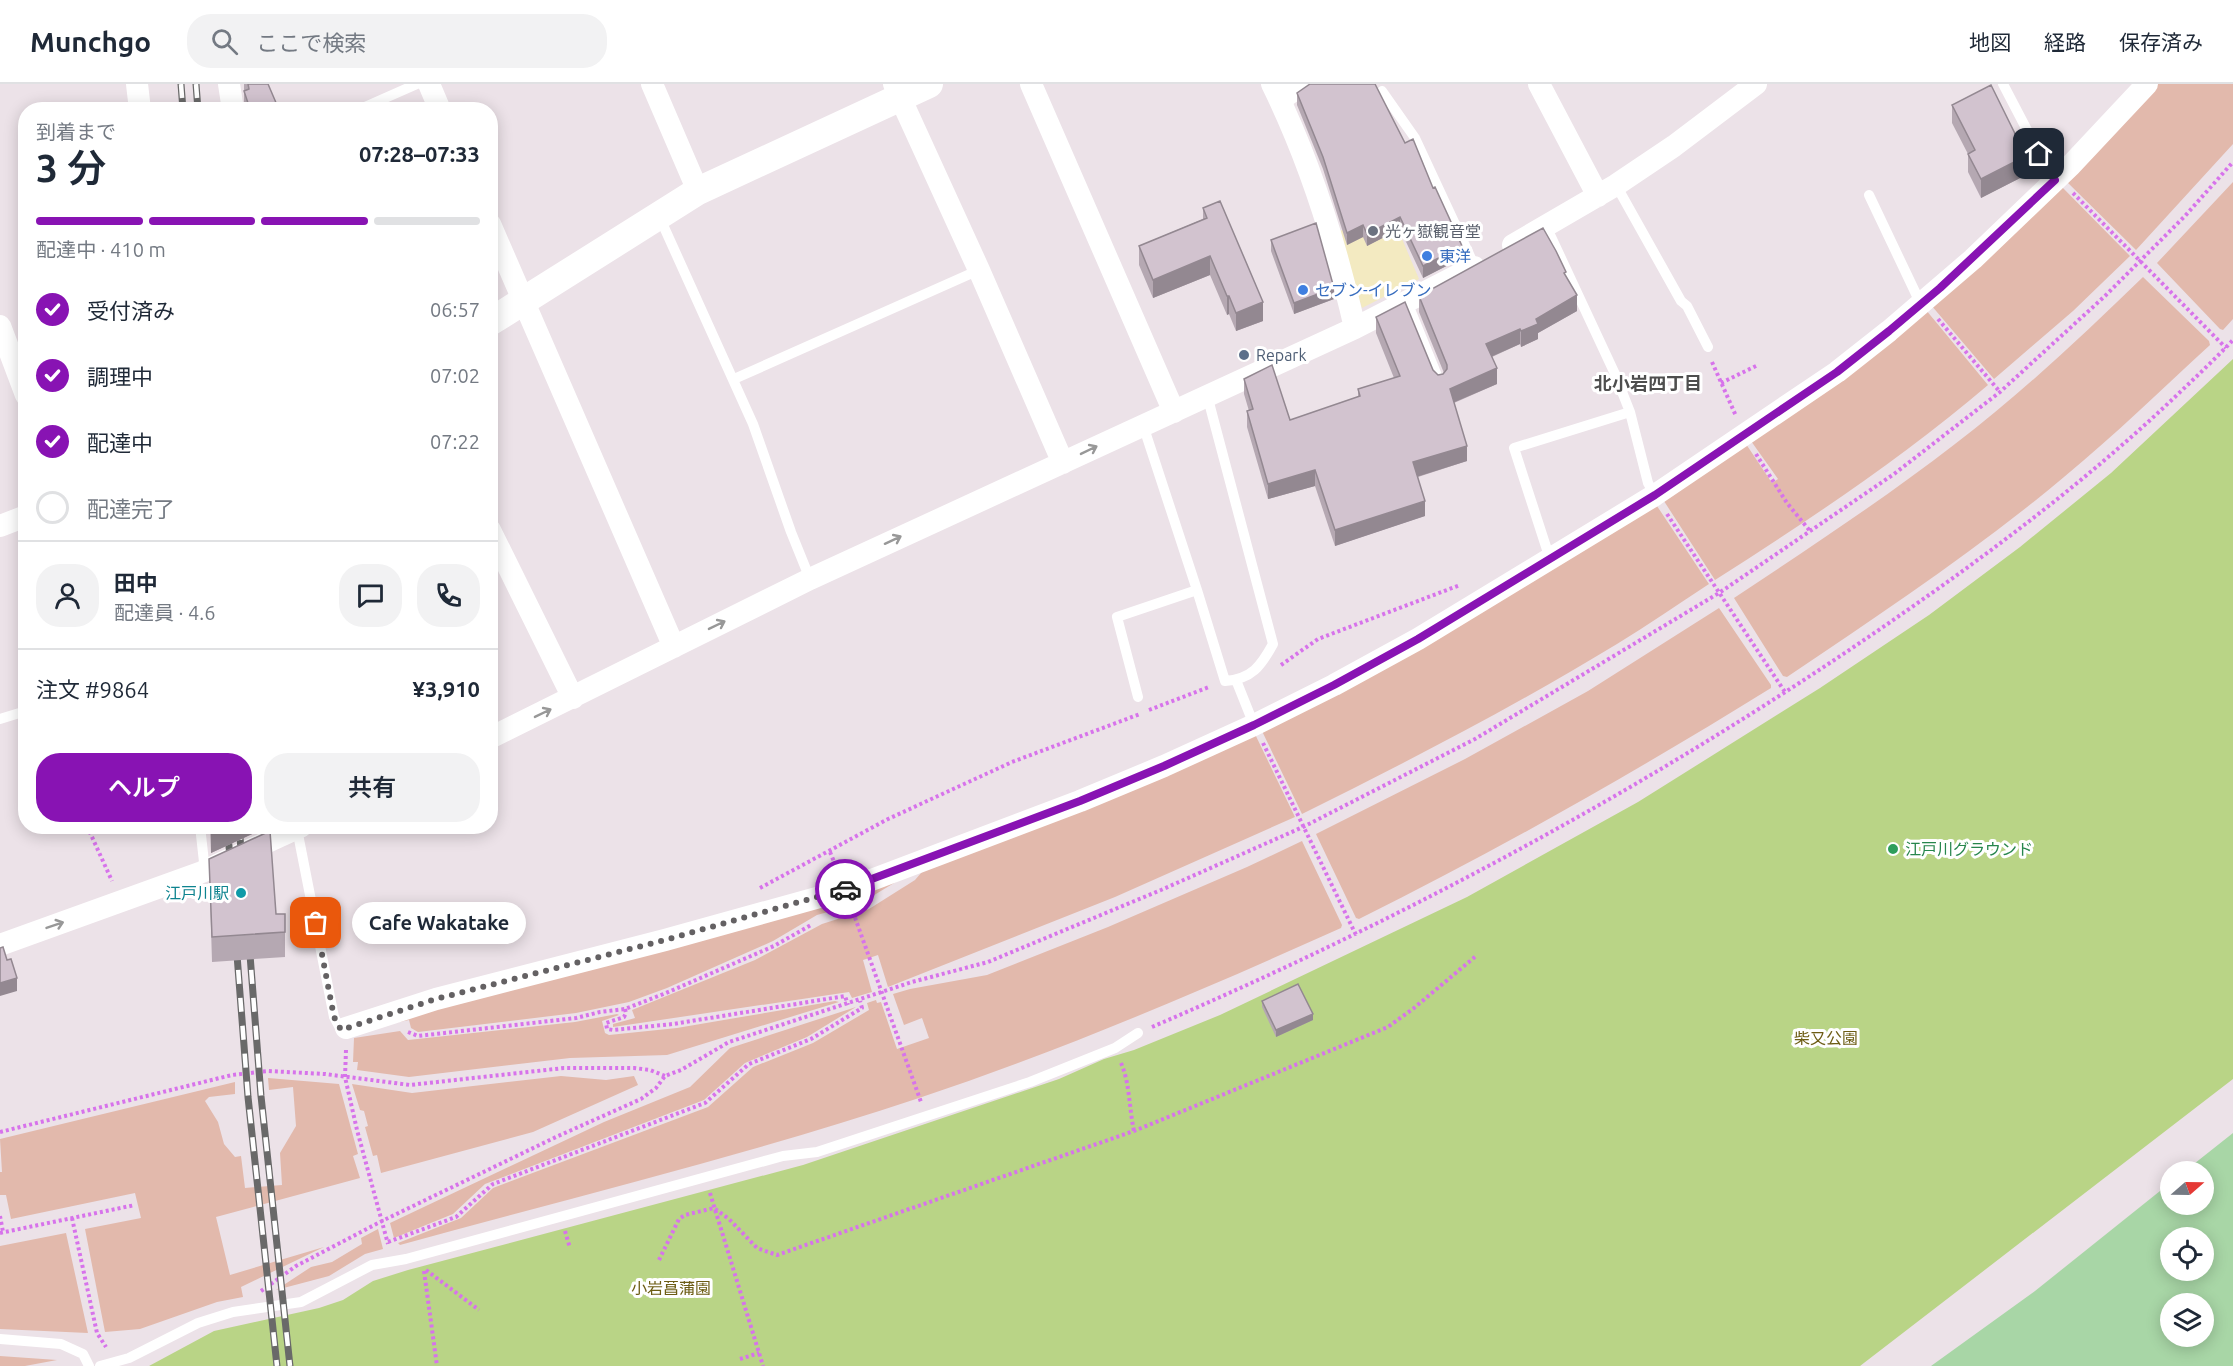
<!DOCTYPE html>
<html lang="ja">
<meta charset="utf-8">
<style>
body{margin:0;font-family:Ubuntu,"Noto Sans JP",sans-serif;background:#f2f2f3;color:#1f2937;height:100vh;display:flex;flex-direction:column;font-size:22px;white-space:nowrap}
*{box-sizing:border-box;margin:0}
p{font-size:20px;color:#747a83}
.icon{flex:none;width:33px;height:33px;fill:none;stroke:currentColor;stroke-width:2;stroke-linecap:round;stroke-linejoin:round}
.map{position:relative;flex:1;overflow:hidden}
.details{position:absolute;left:18px;top:18px;width:480px;height:732px;display:flex;flex-direction:column;background:#fff;border-radius:24px;box-shadow:0 3px 15px #0003}
.details>*{flex:none}
.needle{width:39px;rotate:70deg}
.controls{position:absolute;left:2160px;top:1077px;display:grid;gap:12px}
.controls a{display:grid;place-items:center;width:54px;height:54px;border-radius:50%;background:#fff;box-shadow:0 3px 15px #0003;font-size:30px}
.pin{position:absolute;display:grid;place-items:center;width:51px;height:51px;color:#fff;margin:-26px;border-radius:12px;box-shadow:0 3px 9px #0006}
.courier{position:absolute;display:grid;place-items:center;width:60px;height:60px;margin:-30px;border:4px solid #8813b3;border-radius:50%;background:#fff;color:#222;box-shadow:0 2px 8px #0007}
.bubble{position:absolute;height:42px;border-radius:21px;background:#fff;box-shadow:0 3px 15px #0003;font-size:20px;font-weight:600;line-height:42px;text-align:center}
.head em{font-style:normal;font-weight:600}
.head div{display:flex;flex-direction:column-reverse}
.head{display:flex;align-items:center;justify-content:space-between;height:102px;padding:0 18px}
h1{font-size:39px;font-weight:600;line-height:45px}
.bar{display:grid;grid-template-columns:repeat(4,1fr);gap:9px 6px;align-content:center;height:72px;padding:0 18px}
.bar i{height:8px;border-radius:4px;background:#e0e1e3}
.bar .on{background:#8813b3}
.bar p{grid-column:span 4}
.line{display:flex;align-items:center;gap:15px;padding:0 18px;border-top:2px solid #e0e1e3}
.line div{flex:1}
.round{display:grid;place-items:center;flex:none;width:63px;height:63px;border-radius:24px;background:#f2f2f3}
ol{padding:0 18px;list-style:none}
li{display:flex;align-items:center;gap:18px;height:66px}
li p{margin-inline-start:auto}
li .icon{padding:6px;border-radius:50%;background:#8813b3;color:#fff;stroke-width:4}
li:last-child{color:#747a83}
li i{width:33px;height:33px;border:3px solid #e0e1e3;border-radius:50%}
.primary-button{display:flex;gap:12px;margin-top:auto;padding:12px 18px}
.primary-button a{flex:1;height:69px;border-radius:24px;background:#8813b3;color:#fff;font-size:24px;font-weight:600;line-height:69px;text-align:center}
.primary-button a+a{background:#f2f2f3;color:#1f2937}
header{display:flex;align-items:center;gap:36px;box-sizing:border-box;height:84px;padding:0 30px;background:#fff;border-bottom:2px solid #e0e1e3}
header strong{font-size:28px}
nav{display:flex;gap:33px;margin-inline-start:auto;font-size:21px}
.search{width:420px;height:54px;background:#f2f2f3;display:flex;align-items:center;gap:15px;box-sizing:border-box;padding:0 21px;border-radius:24px;color:#747a83;font-size:22px}
.map>svg:first-child{display:block}
.grass{fill:#e2b9ac}
.park{fill:#f3eac1}
.pitch{fill:#b9d486}
.water{fill:#a8d6a6;fill-rule:evenodd}
.lines{fill:none;stroke-linecap:round;stroke-linejoin:round}
.path{stroke:#d773eb;stroke-width:4;stroke-dasharray:3 3;stroke-linecap:butt}
.service{stroke:#fff;stroke-width:10}
.minor{stroke:#fff;stroke-width:22}
.tertiary{stroke:#fff;stroke-width:28}
.rail-casing{stroke:#696969;stroke-width:7}
.rail{stroke:#fff;stroke-width:4.5;stroke-dasharray:14;stroke-linecap:butt}
.wall{fill:#b5a8b2}
.shaded-wall{fill:#938891}
.building{fill:#d2c3cf;stroke:#938891;stroke-width:1.5}
.oneway{stroke:#989898}
.done{stroke:#646163;stroke-width:6;stroke-dasharray:0 10.8}
.route{stroke:#8813b3;stroke-width:8}
.worship-dot{fill:#6b7280;stroke:#fff;stroke-width:2}
.shop-dot{fill:#3f7fe0;stroke:#fff;stroke-width:2}
.service-dot{fill:#5c6f8a;stroke:#fff;stroke-width:2}
.leisure-dot{fill:#2e9e5b;stroke:#fff;stroke-width:2}
.culture-dot{fill:#0f9aa8;stroke:#fff;stroke-width:2}
.labels{text-anchor:middle;stroke-width:6;stroke-linejoin:round;paint-order:stroke}
.worship-label{font-size:16px;fill:#5b616d;stroke:#fff;text-anchor:start}
.shop-label{font-size:16px;fill:#366cbe;stroke:#fff;text-anchor:start}
.service-label{font-size:16px;fill:#4e5e75;stroke:#fff;text-anchor:start}
.leisure-label{font-size:16px;fill:#27864d;stroke:#fff;text-anchor:start}
.culture-label{font-size:16px;fill:#0d838f;stroke:#fff;text-anchor:end}
.park-label{font-size:16px;fill:#6d5d15;stroke:#fff}
.neighbourhood-label{font-size:18px;font-weight:bold;fill:#4e4e4e;stroke:#fff}
</style>
<header>
<strong>Munchgo</strong>
<div class="search"><svg class="icon" aria-label="search" viewBox="0 0 24 24"><circle cx="10" cy="10" r="6"/><path d="M15 15l6 6"/></svg>ここで検索</div>
<nav><a>地図</a><a>経路</a><a>保存済み</a></nav>
</header>
<div class="map">
<svg width="2233" height="1282" viewBox="0 0 2233 1282">
<rect width="100%" height="100%" fill="#ece2e8"/>
<path class="grass" d="M2156 0H2233V60L2136 166 2066 97Z
M2233 98V235L2223 246 2220 245 2157 179Z
M2061 102 2130 172 2073 227 1994 295 1931 221Z
M2143 193 2209 257 2210 261C2162 305 2115 351 2064 393 1977 466 1882 529 1787 593L1783 592 1734 514C1809 464 1884 415 1955 360 2022 309 2083 251 2143 193Z
M1926 226 1988 301C1904 373 1809 436 1715 496L1662 414 1746 360 1772 399 1778 395 1751 357Z
M1655 419 1709 500C1678 520 1648 541 1617 560 1515 622 1409 677 1302 730L1261 645Z
M1719 524 1771 601V604C1637 687 1500 765 1359 835L1356 834 1316 750 1465 675 1588 607Z
M1254 648 1295 733 1115 813 888 903 878 871 863 876 872 908 852 914 849 908 613 943V940L635 934 632 926 755 876 822 840 869 825 915 796 927 782Z
M1302 757 1342 841 1341 844C1203 906 1063 966 919 1014 749 1071 573 1113 400 1161L398 1159 461 1134 493 1104 708 1023 753 983 813 959 869 926 867 919 876 916 877 919 881 918 897 965 929 954 922 934 904 941 893 910 910 905 987 891 1108 843 1247 783Z
M909 790 861 819 817 831 773 857 667 904 629 918 576 929 418 948 411 944 409 936 365 945Z
M835 917 839 918 667 971 570 974 409 993 357 986 358 978H353L354 954 400 947 408 956 575 938 617 930 619 931 602 937 605 949 609 951 677 944Z
M856 923 807 953 745 979 704 1016 485 1100 453 1130 394 1154 390 1139 604 1038 690 1003 730 964Z
M561 992 606 996 634 992 638 1001 533 1048 381 1089 377 1071 373 1072 365 1043 368 1042 364 1027 360 1026 352 1000 412 1009Z
M268 994 339 1000 358 1070 353 1072 360 1094 216 1133 230 1191 324 1163 241 1203 243 1213 217 1218 140 1245 105 1248 85 1145 141 1134 135 1109 11 1135 6 1111H0V1088H2L0 1055 235 998V1010L209 1013 205 1017 218 1038 224 1060 235 1073 241 1072 245 1104 282 1101 280 1069 296 1042 293 1003 269 1006Z
M378 1145 383 1165 365 1170 329 1192 276 1206 311 1183 332 1178 362 1160 361 1154Z
M66 1149 88 1249 0 1245V1162Z
M0 1272 57 1276 25 1282H0Z"/>
<path class="park" d="M1389 124 1419 195 1362 224 1338 148Z"/>
<path class="pitch" d="M2233 275V995L1860 1282H149L214 1247 319 1224 343 1216 373 1197 408 1186 803 1081 1059 995 1104 975 1134 966 1220 931 1467 813 1638 718 1820 604 1929 531 2020 463 2111 389Z"/>
<path class="water" d="M2233 1049V1282H1931L2035 1207 2170 1099V1120H2204V1088L2185 1087ZM2170 1154H2204V1186H2170ZM2170 1220H2204V1252H2170Z"/>
<g class="lines">
<path class="path" d="M2073 109 2226 264
M1938 235 2000 308
M1712 278 1736 332
M1721 299 1758 281
M1756 370 1787 419 1810 447
M1667 430 1785 608
M1281 581 1318 555 1460 501
M1149 626 1209 603
M1263 659 1356 851
M87 742 112 797
M830 768 837 785
M760 804 888 735 1012 678 1140 630
M853 828 921 1018
M625 925 626 929 624 933 606 939 607 945 613 946 673 940 845 912 848 921
M1152 943C1415 830 1664 695 1899 532 1997 464 2091 393 2177 311 2196 293 2215 275 2233 256
M408 948 418 952 576 934 600 928 625 925 666 909 774 862 811 841
M346 966 345 993 357 1046 388 1160
M1121 979C1130 999 1129 1025 1134 1047
M0 1048 232 991 268 987 325 990 410 1001 564 984H634L650 986 665 992
M710 1109 763 1282
M0 1132 3 1148
M72 1134 97 1249 106 1263
M565 1147 570 1164
M0 1149 135 1121
M388 1158 456 1133 493 1100 705 1019 749 980 811 955 862 924 860 917
M659 1176 679 1135 685 1131 714 1124 729 1135 757 1164 777 1171 1134 1047 1388 943 1414 924 1476 872
M426 1186 479 1226
M424 1187 437 1282
M261 1207 296 1182 382 1137 556 1053 641 1015 656 1004 665 992 681 986 729 958 912 898 988 878 1161 806 1303 743 1475 655 1719 509 1894 390 2000 308 2105 212 2185 132 2233 78
M740 1275 759 1269"/>
<path class="service" d="M2003 0 2050 90 2055 96
M1382 7 1415 54 1475 183
M358 26 417 0
M1616 101 1681 217 1687 222 1708 263
M1869 111 1917 212 1923 218
M659 132 753 340 791 448 810 495
M1546 142 1615 290 1630 328
M1407 218 1440 299
M734 295 979 186
M1550 475 1514 364 1630 328 1648 399 1655 411
M1197 506 1225 597C1252 595 1261 582 1273 560L1207 311
M1236 596 1254 641
M1138 613 1117 533 1197 506 1143 341
M0 635 26 627
M200 742 205 787
M297 745 334 933 341 946 346 944
M0 1255 61 1260 83 1270 89 1282
M100 1282 129 1274 198 1239 233 1228 301 1218 372 1181 406 1175 783 1072 817 1068 1030 998 1115 964 1138 949"/>
<path class="minor" d="M137 0 140 26
M229 0 233 26
M429 0 440 26
M652 0 698 107
M894 0 979 186 1063 379
M1031 0 1174 328
M1272 0C1310 77 1336 161 1355 244
M1539 0 1598 112
M1280 16 1303 0
M490 140 674 563
M1513 161 1616 101 1674 62 1756 0
M0 242 26 311
M0 442 26 432
M490 446 573 614
M490 654 810 495 1355 244 1474 183
M0 861 202 788 302 742
M346 944 436 915 665 856 845 806 1080 717 1164 682 1254 641 1334 601 1418 555 1655 411 1837 288 1889 247 1973 175 2071 81 2147 0"/>
<path class="tertiary" d="M490 238 698 107 929 0"/>
<g class="rail-casing">
<path id="rail" d="M181 0 183 26
M196 0 198 26
M227 742 231 783
M239 742 242 777
M236 858 248 1013 277 1282
M249 858 261 1012 290 1282"/>
</g>
<use href="#rail" class="rail"/>
</g>
<path class="wall" d="M244 0H268L277 26 244 25Z
M1375 0 1462 174 1423 194 1400 145 1367 162 1363 153 1347 161 1323 85 1297 21V9Z
M1952 21 2026 91 1981 114 1968 88V70L1952 39Z
M1203 124 1263 237 1236 247 1229 230 1227 231 1210 191 1153 214 1139 181V162L1203 135Z
M1271 156 1334 215 1294 230 1271 167Z
M1566 193 1577 227 1538 249V255L1521 263 1520 260 1492 273 1497 300 1454 319 1467 377 1418 393 1425 432 1335 462 1315 402 1268 415 1247 343V327H1249L1244 310V295L1290 336 1358 313V305L1394 294 1376 249V233L1433 286 1438 291 1443 290 1444 289 1419 228V212Z
M210 742H265V744L211 769Z
M209 775 276 830H285V873L212 878Z
M1262 917 1313 936 1276 953 1262 923Z"/>
<path class="shaded-wall" d="M277 21V26H266Z
M2026 72V91L1981 114V95Z
M1400 133V145L1367 162V150Z
M1363 141V153L1347 161V149Z
M1462 162V174L1423 194V182Z
M1210 172V191L1153 214V196Z
M1334 204V215L1294 230V219Z
M1577 211V227L1538 249V255L1521 263V247L1536 235Z
M1227 212H1229V230L1227 231Z
M1263 218V237L1236 247V229Z
M1520 245V260L1486 275V260Z
M1497 284V300L1450 320V305Z
M1467 362V377L1413 394V378Z
M1315 386V402L1268 415V400Z
M1425 417V432L1335 462V446Z
M215 742H265V744L211 769V745Z
M17 894V907L0 912V899Z
M1313 930V936L1276 953V946Z"/>
<path class="building" d="M248 0H268L277 21 266 26H241L249 22 244 7 249 5Z
M1310 0H1375L1405 59 1413 55 1433 104 1435 103 1462 162 1423 182 1400 133 1367 150 1363 141 1347 149 1323 73 1297 9Z
M1991 1 2026 72 1981 95 1968 70 1975 66 1952 21Z
M1220 117 1263 218 1236 229 1229 212H1227L1210 172 1153 196 1139 162 1207 134 1203 124Z
M1316 139 1334 204 1294 219 1271 156Z
M1543 144 1556 167 1566 188 1564 189 1577 211 1536 235 1538 240 1521 247 1520 245 1486 260 1497 284 1450 305 1467 362 1413 378 1425 417 1335 446 1315 386 1268 400 1247 327 1253 325 1244 295 1272 281 1290 336 1360 312 1358 305 1400 292 1376 233 1405 218 1433 286 1438 291 1443 290 1447 285V281L1419 212Z
M270 747 276 830H285V848L212 853 209 775Z
M3 863 7 876 11 875 17 894 0 899V864Z
M1298 900 1313 930 1276 946 1262 917Z"/>
<defs><path id="oneway-shaft" d="M-6 0H5M1.5-3L5.5 0L1.5 3" fill="none" stroke-width="1.6" stroke-linecap="round" stroke-linejoin="round" transform="scale(1.5)"/></defs>
<g class="oneway">
<use href="#oneway-shaft" transform="translate(1089 366) rotate(-26)"/>
<use href="#oneway-shaft" transform="translate(893 456) rotate(-25)"/>
<use href="#oneway-shaft" transform="translate(717 541) rotate(-26)"/>
<use href="#oneway-shaft" transform="translate(543 629) rotate(-26)"/>
<use href="#oneway-shaft" transform="translate(55 841) rotate(-19)"/>
</g>
<g class="lines">
<path class="done" d="M316 839 334 933 341 946 436 915 665 856 845 805"/>
<path class="route" d="M845 805 1080 717 1164 682 1254 641 1334 601 1418 555 1655 411 1837 288 1889 247 1940 204 2055 96 2039 70"/>
</g>
<circle class="worship-dot" cx="1373" cy="147" r="6"/>
<g class="shop-dot">
<circle cx="1427" cy="172" r="6"/>
<circle cx="1303" cy="206" r="6"/>
</g>
<circle class="service-dot" cx="1244" cy="271" r="6"/>
<circle class="leisure-dot" cx="1893" cy="765" r="6"/>
<circle class="culture-dot" cx="241" cy="809" r="6"/>
<g class="labels">
<g class="worship-label">
<text x="1385" y="153">光ヶ嶽観音堂</text>
</g>
<g class="shop-label">
<text x="1439" y="178">東洋</text>
<text x="1315" y="212">セブン-イレブン</text>
</g>
<g class="service-label">
<text x="1256" y="277">Repark</text>
</g>
<g class="leisure-label">
<text x="1905" y="771">江戸川グラウンド</text>
</g>
<g class="culture-label">
<text x="229" y="815">江戸川駅</text>
</g>
<g class="park-label">
<text x="1826" y="960">柴又公園</text>
<text x="671" y="1210">小岩菖蒲園</text>
</g>
<g class="neighbourhood-label">
<text x="1648" y="306">北小岩四丁目</text>
</g>
</g>
</svg>
<div class="controls">
<a><svg class="needle" viewBox="-14 -14 28 28"><path d="M0-13l5 13h-10z" fill="#e53935"/><path d="M0 13l5-13h-10z" fill="#747a83"/></svg></a>
<a><svg class="icon" aria-label="locate" viewBox="0 0 24 24"><circle cx="12" cy="12" r="6"/><path d="M12 2v4M12 18v4M2 12h4M18 12h4"/></svg></a>
<a><svg class="icon" aria-label="layers" viewBox="0 0 24 24"><path d="M12 4l9 5-9 5-9-5zM3 14l9 5 9-5"/></svg></a>
</div>
<div class="pin" style="left:316px;top:839px;background:#ea580c"><svg class="icon" aria-label="bag" viewBox="0 0 24 24"><path d="M5 8h14l-1 12H6zM9 8a3 3 0 0 1 6 0"/></svg></div>
<div class="pin" style="left:2039px;top:70px;background:#1f2937"><svg class="icon" aria-label="home" viewBox="0 0 24 24"><path d="M3 11l9-7 9 7M6 9v11h12V9"/></svg></div>
<div class="courier" style="left:845px;top:805px"><svg class="icon" aria-label="car" viewBox="0 0 24 24"><path d="M5 17H2v-5l4-1 3-4h7l3 4 3 1v5h-3M9 17h6M6 11h13"/><circle cx="7" cy="17" r="2"/><circle cx="17" cy="17" r="2"/></svg></div>
<div class="bubble" style="left:352px;top:818px;width:174px">Cafe Wakatake</div>
<section class="details">
<div class="head"><div><h1>3 分</h1><p>到着まで</p></div><em>07:28–07:33</em></div>
<div class="bar"><i class="on"></i><i class="on"></i><i class="on"></i><i></i><p>配達中 · 410 m</p></div>
<ol>
<li><svg class="icon" aria-label="check" viewBox="0 0 24 24"><path d="M5 12l5 5 9-10"/></svg>受付済み<p>06:57</p></li>
<li><svg class="icon" aria-label="check" viewBox="0 0 24 24"><path d="M5 12l5 5 9-10"/></svg>調理中<p>07:02</p></li>
<li><svg class="icon" aria-label="check" viewBox="0 0 24 24"><path d="M5 12l5 5 9-10"/></svg>配達中<p>07:22</p></li>
<li><i></i>配達完了</li>
</ol>
<div class="line" style="height:108px"><a class="round"><svg class="icon" aria-label="person" viewBox="0 0 24 24"><circle cx="12" cy="8" r="4"/><path d="M4 21q1-7 8-7t8 7"/></svg></a><div><b>田中</b><p>配達員 · 4.6</p></div><a class="round"><svg class="icon" aria-label="chat" viewBox="0 0 24 24"><path d="M4 5h16v11H9l-5 4z"/></svg></a><a class="round"><svg class="icon" aria-label="phone" viewBox="0 0 24 24"><path d="M5 4h4l2 5-3 2q2 4 5 5l2-3 5 2v4C11 20 4 13 5 4z"/></svg></a></div>
<div class="line" style="height:78px"><div>注文 #9864</div><b>¥3,910</b></div>
<div class="primary-button"><a>ヘルプ</a><a>共有</a></div>
</section>
</div>
